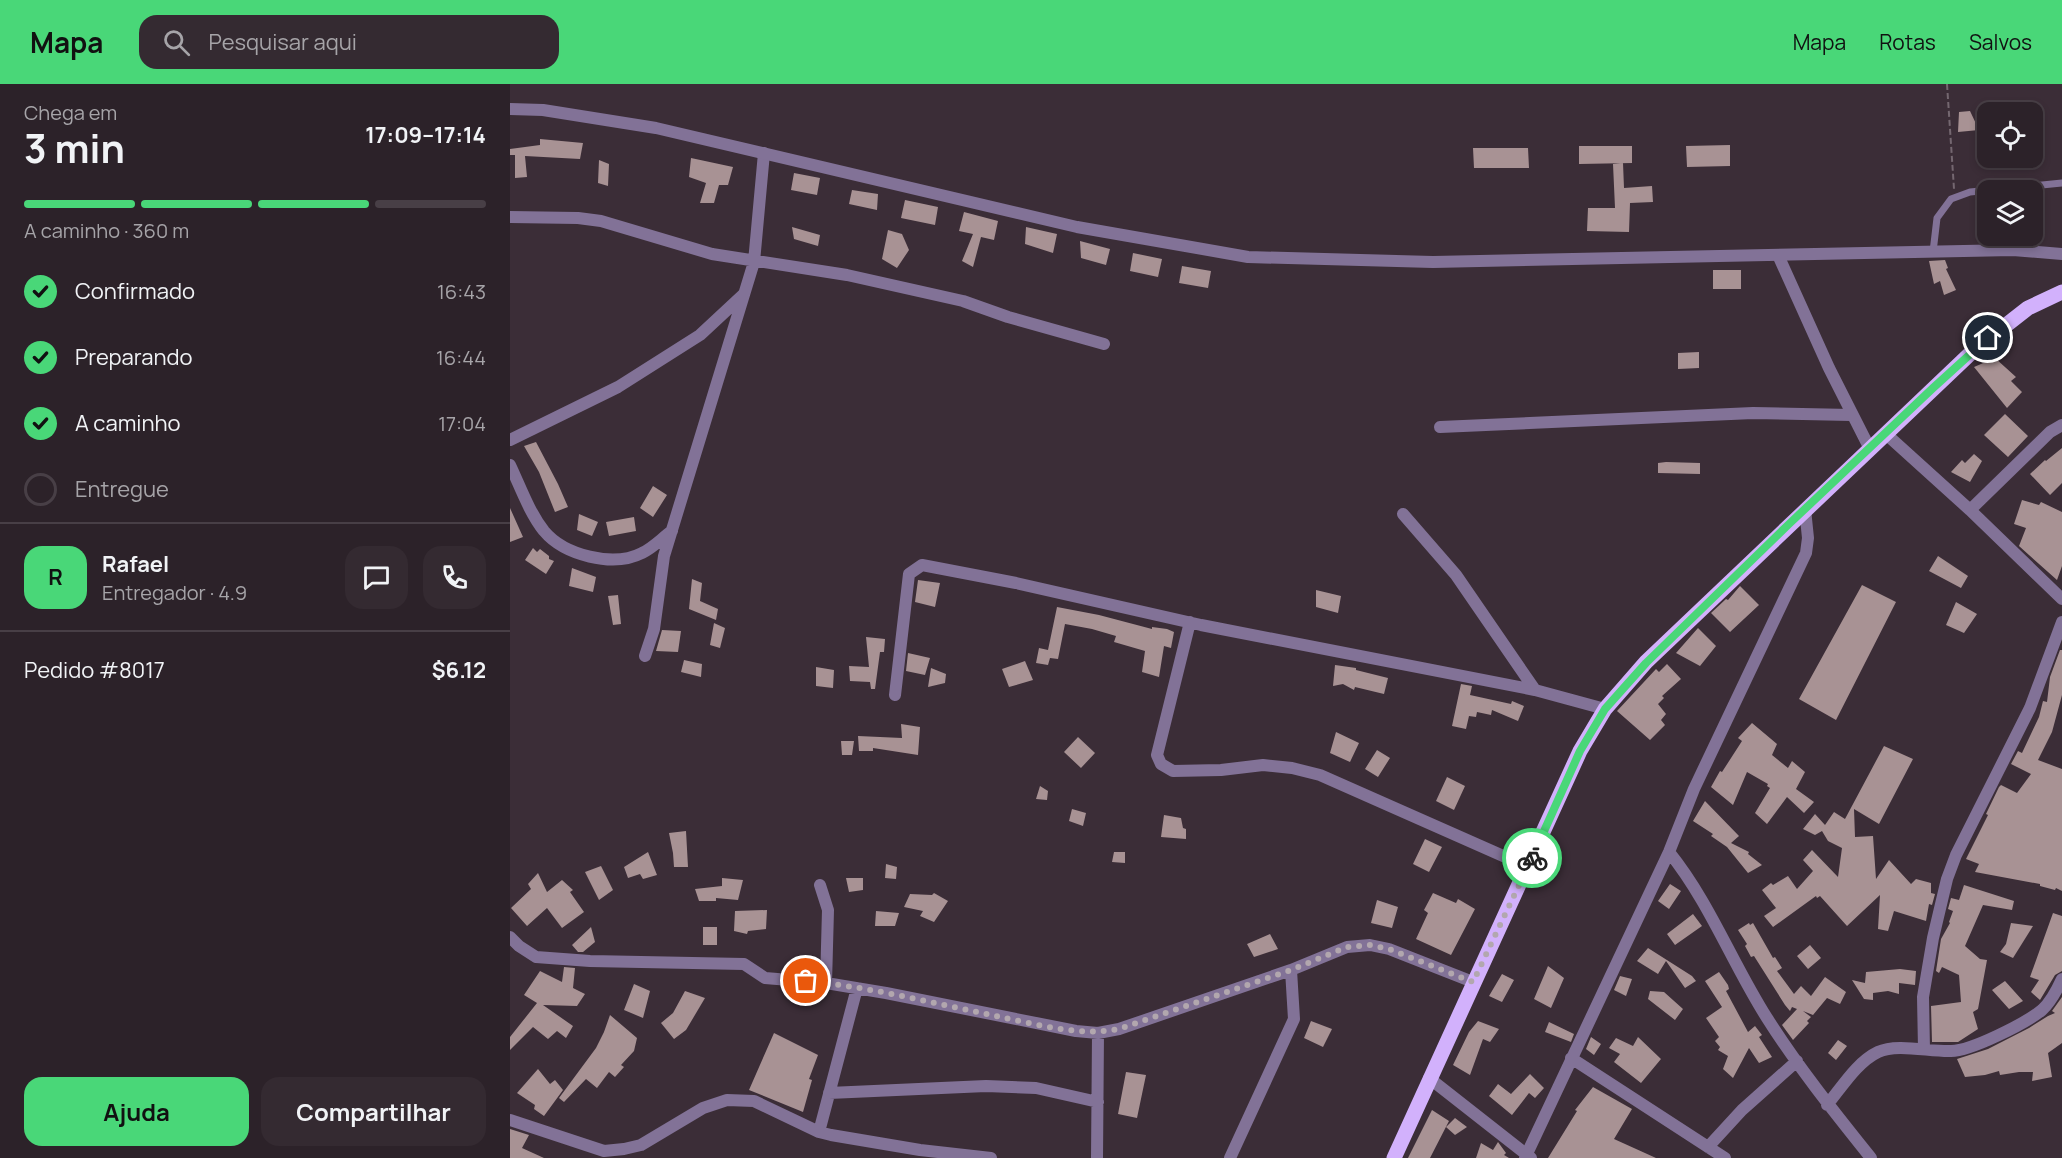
<!DOCTYPE html>
<html lang="pt">
<meta charset="utf-8">
<style>
body{margin:0;font-family:Manrope,sans-serif;background:#342a31;color:#f1f3f6;height:100vh;display:flex;flex-direction:column;font-size:22px;white-space:nowrap}
*{box-sizing:border-box;margin:0}
p{font-size:20px;color:#a6a4a8}
.icon{flex:none;width:33px;height:33px;fill:none;stroke:currentColor;stroke-width:2;stroke-linecap:round;stroke-linejoin:round}
.map{position:relative;flex:1;overflow:hidden}
.panel{display:flex;flex-direction:column;background:#2c2229;width:510px}
.panel>*{flex:none}
.controls{position:absolute;left:1467px;top:18px;display:grid;gap:12px}
.controls a{display:grid;place-items:center;width:66px;height:66px;border-radius:12px;background:#2c2229;box-shadow:0 3px 9px #0003,0 0 0 2px #483f46;font-size:30px}
.pin{position:absolute;display:grid;place-items:center;width:51px;height:51px;color:#fff;margin:-26px;border:3px solid #fff;border-radius:50%;box-shadow:0 2px 6px #0007}
.courier{position:absolute;display:grid;place-items:center;width:60px;height:60px;margin:-30px;border:4px solid #49d778;border-radius:50%;background:#fff;color:#222;box-shadow:0 2px 8px #0007}
.overview em{font-style:normal;font-weight:700}
.overview div{display:flex;flex-direction:column-reverse}
.overview{display:flex;align-items:center;justify-content:space-between;height:102px;padding:0 24px}
h1{font-size:39px;font-weight:700;line-height:45px}
.bar{display:grid;grid-template-columns:repeat(4,1fr);gap:9px 6px;align-content:center;height:72px;padding:0 24px}
.bar i{height:8px;border-radius:4px;background:#483f46}
.bar .selected{background:#49d778}
.bar p{grid-column:span 4}
.line{display:flex;align-items:center;gap:15px;padding:0 24px;border-top:2px solid #483f46}
.line div{flex:1}
.round{display:grid;place-items:center;flex:none;width:63px;height:63px;border-radius:18px;background:#342a31}
ol{padding:0 24px;list-style:none}
li{display:flex;align-items:center;gap:18px;height:66px}
li p{margin-inline-start:auto}
li .icon{padding:6px;border-radius:50%;background:#49d778;color:#111;stroke-width:4}
li:last-child{color:#a6a4a8}
li i{width:33px;height:33px;border:3px solid #483f46;border-radius:50%}
.cta{display:flex;gap:12px;margin-top:auto;padding:12px 24px}
.cta a{flex:1;height:69px;border-radius:18px;background:#49d778;color:#111;font-size:24px;font-weight:700;line-height:69px;text-align:center}
.cta a+a{background:#342a31;color:#f1f3f6}
header{display:flex;align-items:center;gap:36px;box-sizing:border-box;height:84px;padding:0 30px;background:#49d778;color:#111}
header strong{font-size:28px}
nav{display:flex;gap:33px;margin-inline-start:auto;font-size:21px}
.search{width:420px;height:54px;background:#342a31;display:flex;align-items:center;gap:15px;box-sizing:border-box;padding:0 21px;border-radius:18px;color:#a6a4a8;font-size:22px}
main{display:flex;flex:1;min-height:0}
.map>svg:first-child{display:block}
.building{fill:#a89294}
.lines{fill:none;stroke-linecap:round;stroke-linejoin:round}
.path{stroke:#746770;stroke-width:2;stroke-dasharray:6 3;stroke-linecap:butt}
.service{stroke:#827297;stroke-width:7}
.minor{stroke:#827297;stroke-width:12}
.tertiary{stroke:#827297;stroke-width:12}
.primary{stroke:#d2b1fc;stroke-width:15}
.done{stroke:#b2a7ae;stroke-width:6;stroke-dasharray:0 10.8}
.route{stroke:#49d778;stroke-width:8}
</style>
<header>
<strong>Mapa</strong>
<div class="search"><svg class="icon" aria-label="search" viewBox="0 0 24 24"><circle cx="10" cy="10" r="6"/><path d="M15 15l6 6"/></svg>Pesquisar aqui</div>
<nav><a>Mapa</a><a>Rotas</a><a>Salvos</a></nav>
</header>
<main>
<section class="panel">
<div class="overview"><div><h1>3 min</h1><p>Chega em</p></div><em>17:09–17:14</em></div>
<div class="bar"><i class="selected"></i><i class="selected"></i><i class="selected"></i><i></i><p>A caminho · 360 m</p></div>
<ol>
<li><svg class="icon" aria-label="check" viewBox="0 0 24 24"><path d="M5 12l5 5 9-10"/></svg>Confirmado<p>16:43</p></li>
<li><svg class="icon" aria-label="check" viewBox="0 0 24 24"><path d="M5 12l5 5 9-10"/></svg>Preparando<p>16:44</p></li>
<li><svg class="icon" aria-label="check" viewBox="0 0 24 24"><path d="M5 12l5 5 9-10"/></svg>A caminho<p>17:04</p></li>
<li><i></i>Entregue</li>
</ol>
<div class="line" style="height:108px"><b class="round" style="background:#49d778;color:#111">R</b><div><b>Rafael</b><p>Entregador · 4.9</p></div><a class="round"><svg class="icon" aria-label="chat" viewBox="0 0 24 24"><path d="M4 5h16v11H9l-5 4z"/></svg></a><a class="round"><svg class="icon" aria-label="phone" viewBox="0 0 24 24"><path d="M5 4h4l2 5-3 2q2 4 5 5l2-3 5 2v4C11 20 4 13 5 4z"/></svg></a></div>
<div class="line" style="height:78px"><div>Pedido #8017</div><b>$6.12</b></div>
<div class="cta"><a>Ajuda</a><a>Compartilhar</a></div>
</section>
<div class="map">
<svg width="1552" height="1074" viewBox="0 0 1552 1074">
<rect width="100%" height="100%" fill="#3b2d37"/>
<path class="building" d="M1460 27 1469 46 1448 48 1449 28Z
M30 55 73 59 70 75 15 72 17 93 5 94V71H0V65L30 61Z
M1220 61V82L1177 83 1176 62Z
M1069 62H1122V79L1069 80Z
M963 64H1018L1019 84H964Z
M181 74 223 83 218 101H209L204 119H190L196 99 179 93Z
M89 76 99 80 98 102 88 99Z
M1113 79 1114 104 1142 102 1143 118 1120 119 1119 148 1077 147 1078 124H1105L1103 80Z
M284 89 310 94 307 111 281 106Z
M342 106 368 110 367 126 339 120Z
M395 116 428 123 425 141 391 134Z
M454 128 488 137 484 156 471 153 463 183 452 177 463 150 449 147Z
M282 143 310 151 308 162 284 155Z
M516 143 547 150 543 169 515 160Z
M378 146 392 150 399 166 387 184 372 175Z
M570 157 600 165 596 181 571 174Z
M623 169 652 175 648 193 620 187Z
M1435 176 1438 184 1436 185 1446 206 1434 211 1430 197 1424 200 1419 177Z
M672 182 701 187 698 204 669 199Z
M1203 186H1231V205H1203Z
M1189 268V284L1168 285V269Z
M1485 274 1506 293 1501 297 1512 308 1497 324 1464 283Z
M1495 330 1518 352 1498 373 1474 351Z
M26 358 48 400 58 423 45 428 29 388 14 362Z
M1552 364V399L1540 411 1520 390 1535 376 1536 377Z
M1464 370 1472 377 1460 398 1441 388 1452 376 1455 379Z
M1156 378 1190 379V390L1148 389V379Z
M143 402 157 411 143 433 130 424Z
M1512 416 1529 421 1531 418 1552 428V482L1547 496 1509 462 1516 444 1504 440Z
M0 424 13 453 0 458Z
M69 430 88 438 82 452 67 446Z
M124 433 126 447 99 452 96 438Z
M23 464 27 468 30 465 39 472V475L44 477 36 490 15 476Z
M1428 472 1458 492 1451 504 1419 487Z
M62 484 86 493 83 508 59 502Z
M182 495 192 499 190 517 208 525 206 536 179 525Z
M408 496 430 499 425 523 405 518Z
M1352 501 1386 518 1326 636 1289 615Z
M1230 502 1249 521 1220 548 1201 529 1216 515 1218 516Z
M806 506 831 512 828 529 806 523Z
M108 511 111 540 103 541 98 512Z
M1446 518 1467 530 1454 549 1436 541Z
M547 523 589 531 642 545V543L657 545 664 548 661 564 654 562 649 593 632 588 635 567 604 558 606 552 582 545 555 540 548 575 540 574 538 581 526 579 529 564 538 566Z
M204 539 215 544 210 564 200 561Z
M1188 544 1206 562 1190 582 1166 569Z
M152 546 171 547 168 568 146 567Z
M356 553 375 555 374 568H370L365 605H361L360 598 340 597 339 582 359 583Z
M1550 566H1552V611L1542 648 1528 676 1552 685V807L1546 804 1545 806 1530 802V800L1465 788 1469 780 1456 775 1478 731 1476 730 1489 703 1491 701 1507 709 1521 690 1501 680 1508 667 1512 669 1529 633 1533 617 1537 618 1540 593Z
M398 569 420 574 415 591 396 587Z
M174 576 192 580 191 593 171 588Z
M515 577 523 596 499 603 492 585Z
M1157 580 1171 595 1152 612 1154 614 1148 620 1156 630 1151 636 1155 641 1140 656 1107 627 1146 585 1149 588Z
M825 581 846 584V586L878 594 874 610 845 603 844 606 833 600 823 602Z
M306 583 324 586 323 604 306 602Z
M421 584 436 590 435 599 418 603Z
M951 600 962 602 960 611 1001 620 1002 617 1014 622 1008 637 982 626 981 631 967 628 966 633 959 632 956 645 942 642Z
M1242 639 1267 660 1262 671 1278 684 1282 677 1295 688 1286 705 1304 718 1294 729 1277 713 1257 740 1245 729 1260 704 1257 702 1258 700 1237 688 1223 721 1201 703 1210 687 1212 688 1232 657 1228 654Z
M391 640 410 643 408 671 363 664V667H349L348 652 392 654Z
M826 648 849 659 840 678 820 669Z
M568 653 585 669 571 684 554 668Z
M331 657H344L342 671H332Z
M1374 662 1403 675 1369 740 1344 725 1345 753 1363 752 1366 795 1379 776 1401 800 1406 795 1421 799V809L1425 810 1422 821 1419 820 1416 837 1384 827 1378 847 1368 845 1370 811 1337 842 1310 812 1307 814 1306 812 1263 843 1254 832 1266 824 1252 806 1261 799 1263 801 1278 792 1287 805 1303 787 1293 776 1302 766 1328 793 1332 764 1318 757 1312 747 1305 751 1293 745 1305 730 1315 741 1324 728 1335 735Z
M867 666 880 674 868 693 855 685Z
M937 693 955 702 944 726 926 717Z
M530 702 538 707 537 716 526 715Z
M1195 717 1229 752 1221 759 1239 768 1238 770 1252 781 1238 789 1217 763 1201 752 1203 750 1183 737Z
M562 725 576 729 573 742 559 737Z
M654 731 671 734 673 744 676 745V755L651 753Z
M176 747 178 783H164L163 769 159 749Z
M915 755 932 763 919 788 903 780Z
M138 768 147 791 133 795 130 790 118 794 114 783Z
M604 768H615V779L602 778Z
M376 780 387 783 386 795 375 794Z
M91 782 103 806 89 816 75 788Z
M28 789 37 808 52 796 63 806 60 808 74 828 52 844 37 824 17 842 1 824 21 805 18 800Z
M212 794 233 796 228 816 206 814V817H189L185 805 212 802Z
M336 794H353V806L339 808Z
M1160 800 1171 807 1159 825 1148 817Z
M1454 801 1504 817 1502 826 1473 821 1455 862 1470 875 1477 876 1468 925 1463 928 1468 945 1448 958H1422L1421 922 1451 918 1449 891 1432 883 1429 889 1426 887 1431 855 1440 839 1439 838 1443 827 1438 825 1441 814 1449 816Z
M424 809 438 817 424 838 410 832 413 827 394 823 400 810 422 811Z
M923 809 946 819 948 815 965 825 941 871 906 855 918 829 914 826Z
M867 816 888 823 882 844 861 839Z
M257 826 256 845 238 847 237 850 224 847 225 827Z
M366 827 389 829 385 842H365Z
M1543 829 1552 832V887L1545 891 1530 916 1521 908 1529 896 1520 893Z
M1183 830 1192 842 1165 861 1157 850Z
M1239 839 1240 841 1243 839 1263 874 1265 873 1272 884 1267 887 1284 910 1291 902 1301 912 1315 893 1336 908 1330 920 1317 914 1303 931 1293 927 1301 933 1297 937 1299 939 1283 956 1272 941 1287 925 1282 923 1280 927 1275 921 1244 872 1241 873 1235 862 1237 860 1228 846Z
M1501 839 1523 842 1503 874 1490 868 1496 860Z
M81 843 85 858 73 868H68L62 861Z
M193 843H207V861H193Z
M760 850 768 865 744 873 737 860Z
M1300 861 1311 874 1298 885 1287 872Z
M1138 864 1182 892 1186 897 1175 904 1156 877 1148 890 1127 877Z
M1038 882 1054 894 1041 924 1024 915Z
M54 883 65 884 63 904 75 910 67 922 33 921 63 942 56 954 47 947 38 955 23 943 0 966V953L27 919 14 911 30 887 52 898Z
M1390 885 1406 887 1405 901 1389 899V910L1378 907 1363 909V916L1354 915 1342 896 1355 899 1356 888Z
M1209 888 1218 901 1219 905 1216 907 1238 948 1245 942 1252 951 1249 953 1262 973 1249 979 1239 964 1223 994 1213 985 1218 972 1208 966 1210 963 1205 957 1209 953 1196 934 1212 923 1195 897Z
M992 890 1004 896 992 918 979 912Z
M1110 892 1122 895 1116 912 1104 906Z
M1495 897 1513 917 1499 925 1482 906Z
M124 900 140 907 133 934 114 926Z
M175 907 195 914 176 946 164 955 151 939 163 929Z
M1140 907 1154 908 1173 925 1165 936 1138 915Z
M1552 913V959L1538 969 1542 993 1522 997 1523 988H1509L1490 991 1489 987 1475 991 1455 993 1447 975 1478 965 1519 944 1538 932 1545 929 1542 927Z
M100 931 127 954 124 967 111 981 114 983 105 993 99 988 87 1004 76 995 54 1018 49 1014 86 964 94 948Z
M801 937 822 945 813 963 794 954Z
M968 937 989 945 980 958 973 955 960 991 943 981 959 948Z
M1039 938 1064 950 1061 958 1035 948Z
M264 949 308 971 299 995 302 996 293 1028 239 1006Z
M1081 953 1091 960 1084 971 1076 965Z
M1128 953 1151 975 1131 999 1104 978 1110 970 1099 964 1106 954 1123 962Z
M1328 956 1337 962 1326 976 1318 969Z
M28 985 40 1000 45 996 53 1006 34 1032 24 1025 25 1021 7 1009Z
M616 988 636 991 627 1034 608 1030Z
M1020 990 1034 1004 1025 1014 1019 1009 1002 1031 979 1012 988 1000 1001 1010Z
M1083 1003 1122 1025 1104 1055 1146 1074H1038L1067 1027 1065 1026Z
M922 1026 939 1037 920 1074H898Z
M945 1034 957 1043 945 1051 936 1043Z
M0 1045 19 1051 12 1064 34 1074H0Z
M988 1058 996 1069 994 1071 999 1074H966L971 1059 983 1066Z"/>
<g class="lines">
<path class="path" d="M1437 0 1444 105"/>
<path class="service" d="M1423 168 1427 134 1441 115 1460 108 1552 99"/>
<path class="minor" d="M0 133 68 134 91 137 202 170 337 191 453 217 498 233 594 260
M1268 171 1319 284 1360 365
M930 343 1243 329 1341 331
M1376 350 1460 426 1552 515
M0 356 108 303 190 251 233 211
M0 381C10 402 19 428 34 447 54 471 103 484 132 469 143 464 152 454 162 447
M1460 426 1540 348 1552 341
M893 430 946 491 1025 606
M680 538 647 671 651 680 663 687 711 686 753 681 782 684 810 691 1018 783
M135 572 144 545 154 472 244 178 254 69
M385 611 399 490 412 481 506 499 691 541 1025 606 1095 625
M1159 768C1200 819 1222 879 1257 934 1288 983 1325 1029 1361 1074
M310 801 318 826 316 899
M0 853 9 862 26 873 80 877 234 880 255 894 316 899 376 909 566 947 588 949 609 945 781 886 837 863 860 861 879 865 963 898
M1414 965 1413 913 1423 854 1437 795 1446 771 1520 624 1552 538
M1061 974 1215 1074
M919 994 1021 1074
M319 1009 476 1002 526 1004 588 1018
M1317 1021C1332 1003 1347 978 1368 968 1387 959 1420 968 1441 967 1461 967 1516 939 1532 926 1541 918 1547 906 1552 895
M0 1036 94 1067 114 1065 131 1061 193 1024 217 1016 244 1017 309 1048 321 1051 410 1066 481 1074
M309 1048 347 904
M1198 1063 1232 1026 1287 977
M587 1074 588 949
M720 1074 784 935 781 886
M1015 1074 1159 768 1184 705 1296 469 1298 454 1295 425"/>
<path class="tertiary" d="M0 25 33 26 146 44 567 143 738 173 923 178 1503 166 1552 170"/>
<path class="primary" d="M884 1074 1070 667 1095 625 1136 578 1463 267 1518 224 1552 208"/>
</g>
<g class="lines">
<path class="done" d="M296 897C360 903 423 919 486 932 526 940 569 953 609 945L781 886 837 863 860 861 879 865 963 898 1022 774"/>
<path class="route" d="M1022 774 1070 667 1095 625 1111 607 1136 579 1279 440 1423 304 1478 254"/>
</g>
</svg>
<div class="controls">
<a><svg class="icon" aria-label="locate" viewBox="0 0 24 24"><circle cx="12" cy="12" r="6"/><path d="M12 2v4M12 18v4M2 12h4M18 12h4"/></svg></a>
<a><svg class="icon" aria-label="layers" viewBox="0 0 24 24"><path d="M12 4l9 5-9 5-9-5zM3 14l9 5 9-5"/></svg></a>
</div>
<div class="pin" style="left:296px;top:897px;background:#ea580c"><svg class="icon" aria-label="bag" viewBox="0 0 24 24"><path d="M5 8h14l-1 12H6zM9 8a3 3 0 0 1 6 0"/></svg></div>
<div class="pin" style="left:1478px;top:254px;background:#1f2937"><svg class="icon" aria-label="home" viewBox="0 0 24 24"><path d="M3 11l9-7 9 7M6 9v11h12V9"/></svg></div>
<div class="courier" style="left:1022px;top:774px"><svg class="icon" aria-label="bike" viewBox="0 0 24 24"><circle cx="6" cy="16" r="4"/><circle cx="18" cy="16" r="4"/><path d="M6 16l4-8h5l3 8M10 8l3 8H6M13 5h3"/></svg></div>
</div>
</main>
